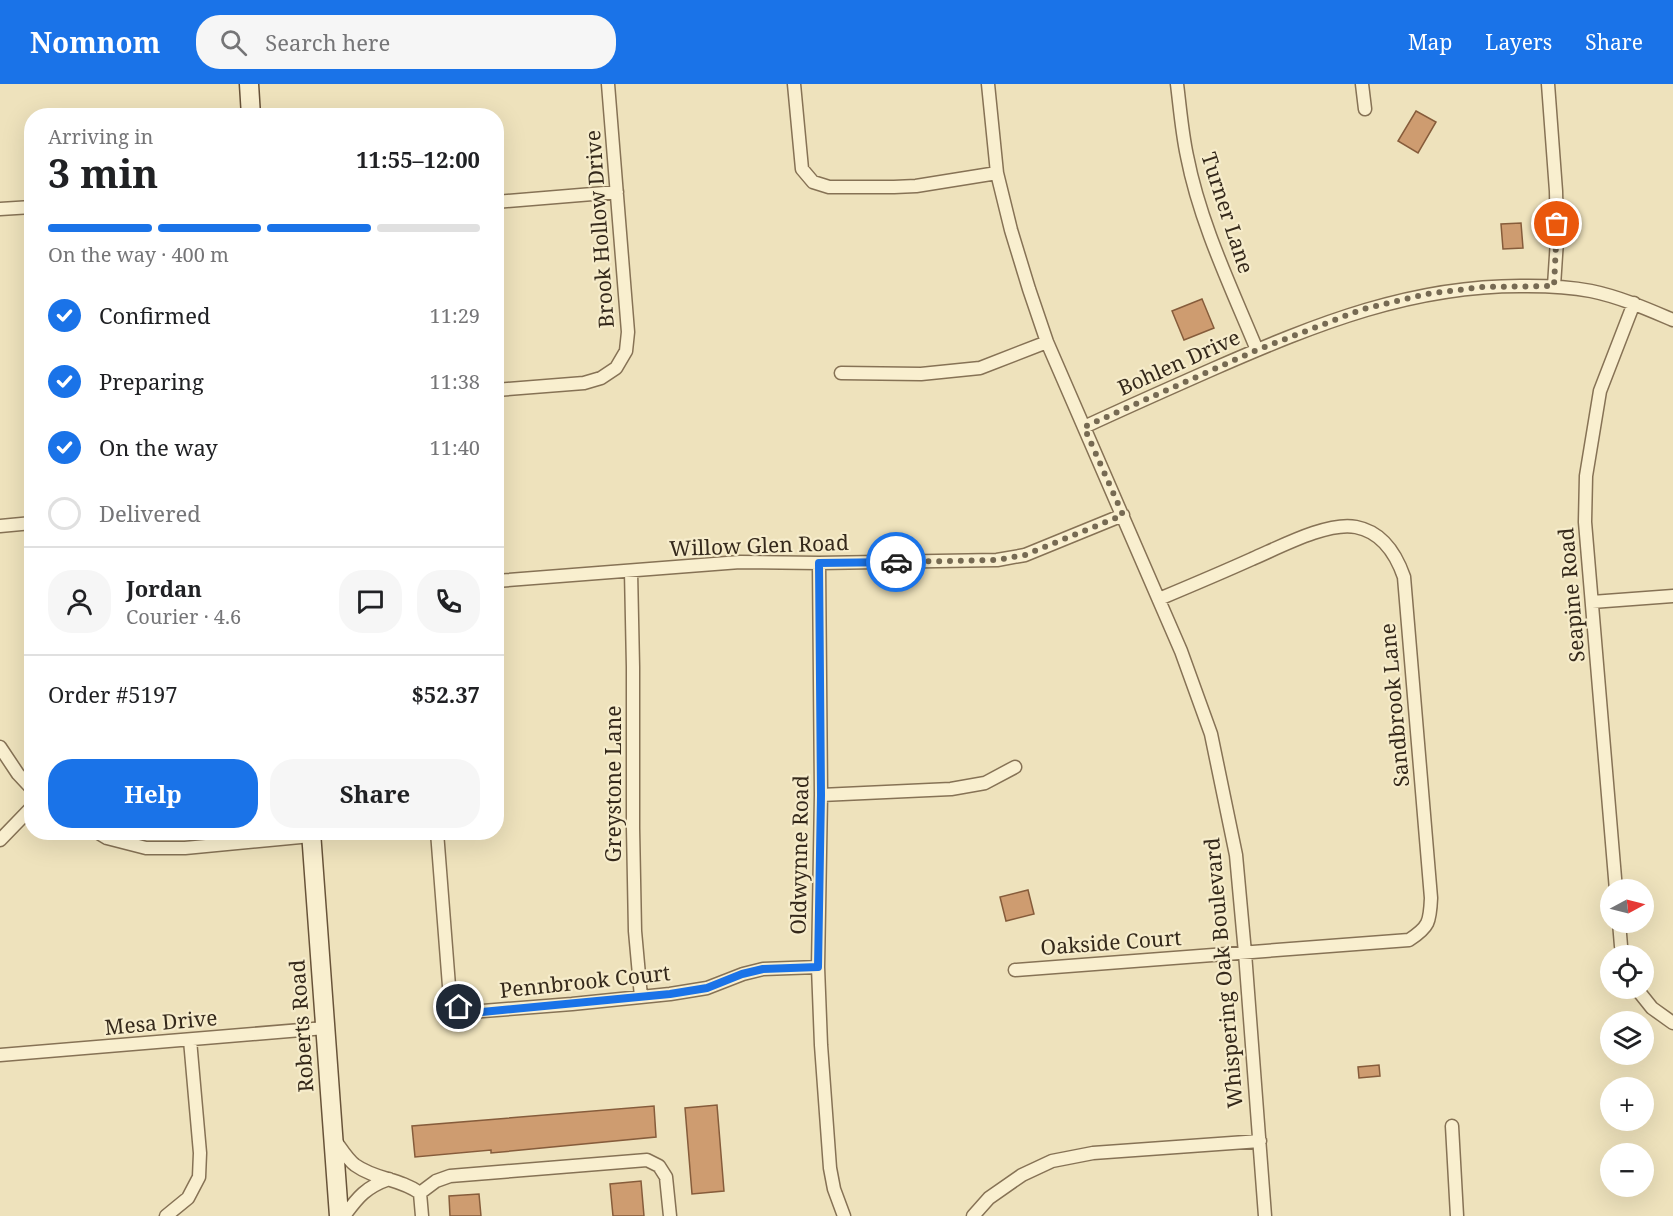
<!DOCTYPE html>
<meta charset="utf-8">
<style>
body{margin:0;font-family:"Noto Serif",serif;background:#f6f6f6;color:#202124;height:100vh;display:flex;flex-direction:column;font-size:22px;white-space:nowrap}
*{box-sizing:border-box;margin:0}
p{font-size:20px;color:#757577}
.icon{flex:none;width:33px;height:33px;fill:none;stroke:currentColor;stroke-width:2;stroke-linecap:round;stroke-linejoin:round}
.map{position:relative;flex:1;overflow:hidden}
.details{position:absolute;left:24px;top:24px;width:480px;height:732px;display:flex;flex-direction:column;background:#fff;border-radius:24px;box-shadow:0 6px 24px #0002}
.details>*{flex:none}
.needle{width:39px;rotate:83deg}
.controls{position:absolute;left:1600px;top:795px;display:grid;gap:12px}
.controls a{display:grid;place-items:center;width:54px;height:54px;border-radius:50%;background:#fff;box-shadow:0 6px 24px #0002;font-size:30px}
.pin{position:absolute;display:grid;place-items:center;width:51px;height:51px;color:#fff;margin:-26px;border:3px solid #fff;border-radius:50%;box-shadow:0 2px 6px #0007}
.courier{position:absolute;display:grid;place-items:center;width:60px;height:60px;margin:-30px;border:4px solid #1a73e8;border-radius:50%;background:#fff;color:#222;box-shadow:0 2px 8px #0007}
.summary em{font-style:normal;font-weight:700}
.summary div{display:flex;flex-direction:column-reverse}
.summary{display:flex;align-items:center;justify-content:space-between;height:102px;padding:0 24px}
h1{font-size:39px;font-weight:700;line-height:45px}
.bar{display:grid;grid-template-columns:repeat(4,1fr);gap:9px 6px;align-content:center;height:72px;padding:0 24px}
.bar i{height:8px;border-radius:4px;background:#e0e0e0}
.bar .current{background:#1a73e8}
.bar p{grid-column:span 4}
.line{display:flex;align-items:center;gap:15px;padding:0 24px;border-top:2px solid #e0e0e0}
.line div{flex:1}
.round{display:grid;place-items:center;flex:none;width:63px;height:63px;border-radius:24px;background:#f6f6f6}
ol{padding:0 24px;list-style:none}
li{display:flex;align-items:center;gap:18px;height:66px}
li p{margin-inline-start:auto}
li .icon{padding:6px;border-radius:50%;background:#1a73e8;color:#fff;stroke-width:4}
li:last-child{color:#757577}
li i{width:33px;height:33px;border:3px solid #e0e0e0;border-radius:50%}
.action{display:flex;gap:12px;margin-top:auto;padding:12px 24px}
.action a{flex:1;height:69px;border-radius:24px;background:#1a73e8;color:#fff;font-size:24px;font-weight:700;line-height:69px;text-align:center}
.action a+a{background:#f6f6f6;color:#202124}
header{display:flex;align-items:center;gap:36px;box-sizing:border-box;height:84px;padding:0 30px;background:#1a73e8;color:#fff}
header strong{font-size:28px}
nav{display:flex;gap:33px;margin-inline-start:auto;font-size:21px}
.search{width:420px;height:54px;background:#f6f6f6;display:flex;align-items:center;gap:15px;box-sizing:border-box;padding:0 21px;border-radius:24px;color:#757577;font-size:22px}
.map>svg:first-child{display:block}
.building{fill:#ce9c70;stroke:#865c3b;stroke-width:1.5}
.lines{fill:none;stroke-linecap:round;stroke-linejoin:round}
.street-casing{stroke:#867255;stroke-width:15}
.secondary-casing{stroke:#685339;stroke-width:21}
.street{stroke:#f9efcf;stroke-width:12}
.secondary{stroke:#f9efcf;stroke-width:18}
.done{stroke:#766a53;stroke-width:6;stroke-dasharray:0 10.8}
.route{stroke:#1a73e8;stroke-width:8}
.labels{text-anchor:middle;stroke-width:4.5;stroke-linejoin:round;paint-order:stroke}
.street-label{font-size:21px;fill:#35291b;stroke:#f6eccb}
</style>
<header>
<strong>Nomnom</strong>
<div class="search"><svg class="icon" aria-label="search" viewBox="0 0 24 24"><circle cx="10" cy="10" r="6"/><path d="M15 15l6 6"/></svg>Search here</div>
<nav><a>Map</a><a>Layers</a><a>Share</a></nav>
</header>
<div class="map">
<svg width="1673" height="1132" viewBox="0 0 1673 1132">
<rect width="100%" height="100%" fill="#eee2bc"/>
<path class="building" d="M1416 27 1436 38 1418 69 1398 57Z
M1521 139 1523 164 1503 165 1501 140Z
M1202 215 1214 244 1184 256 1172 227Z
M1028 806 1034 830 1006 837 1000 813Z
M1379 981 1380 992 1359 994 1358 983Z
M717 1021 724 1107 692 1110 685 1024Z
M654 1022 656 1053 491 1069V1066L415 1073 412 1042Z
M641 1097 644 1132H613L610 1100Z
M479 1110 481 1132H450L449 1112Z"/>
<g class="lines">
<g class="street-casing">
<path id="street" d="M794 0 802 85 813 98 829 103H894L916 102 997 89
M988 0 997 89 1011 146 1029 205 1047 258 1181 567 1211 650 1236 771 1245 869 1265 1132
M1177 0C1180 24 1182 49 1187 72 1200 139 1231 203 1257 266
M1362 0 1365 25
M1548 0 1556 107 1557 156 1554 202
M496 118 617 108
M0 125 32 123
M841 289 921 290 980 284 1047 258
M496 306 584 299 601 294 616 284 626 267 628 248 608 0
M1084 343C1127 323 1170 304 1213 285 1316 240 1414 200 1528 202 1549 202 1570 203 1591 207 1620 213 1647 225 1673 236
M0 442 32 439
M819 479 821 711 818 883 821 961 830 1084 834 1105 844 1132
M631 487 633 583V744L635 847 641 913
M496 497 740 478 819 479 997 476 1025 471 1123 431
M1592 518 1673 512
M0 663 18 690 32 705
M821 711 951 705 985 699 1015 683
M97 748 107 754 146 764H185L311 752
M437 748 449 902C452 916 457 922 470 928L572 920 670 910 707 904 743 890 763 885 818 883
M0 756 32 723
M1616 806 1585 438 1586 392 1600 307 1634 219
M1619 838 1621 862 1624 872
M1015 886 1409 856C1429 843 1430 838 1431 814L1404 493C1396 470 1382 448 1356 443 1328 437 1278 464 1252 475 1221 489 1190 502 1159 515
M1636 904 1652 924 1673 939
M0 971 325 944
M1452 1042 1457 1132
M334 1055C340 1063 347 1075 355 1081 376 1096 399 1094 420 1109L422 1132
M420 1109 436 1097 450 1092 647 1076 659 1082 666 1093 670 1132
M166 1132 188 1114 199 1093 200 1069 190 956
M344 1132C358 1113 366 1103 389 1095
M973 1132 989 1114 1022 1091 1052 1077 1093 1069 1260 1057"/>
</g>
<g class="secondary-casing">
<path id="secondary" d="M249 0 251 32
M311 748 339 1132"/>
</g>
<use href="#street" class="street"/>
<use href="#secondary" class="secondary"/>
</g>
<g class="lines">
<path class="done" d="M896 478 997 476 1025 471 1123 431 1084 343 1257 266 1363 225 1426 210 1482 203 1554 202 1557 140"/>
<path class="route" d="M459 923 470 928H482L670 910 707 904 742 890 763 885 818 883 821 711 819 479 896 478"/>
</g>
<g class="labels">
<g class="street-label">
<text transform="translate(1227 129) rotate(72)" y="7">Turner Lane</text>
<text transform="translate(600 145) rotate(-94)" y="7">Brook Hollow Drive</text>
<text transform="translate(1179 279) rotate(-24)" y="7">Bohlen Drive</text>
<text transform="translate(759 462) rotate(-2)" y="7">Willow Glen Road</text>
<text transform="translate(1572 511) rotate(-95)" y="7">Seapine Road</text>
<text transform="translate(1395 621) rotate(-95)" y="7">Sandbrook Lane</text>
<text transform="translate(614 700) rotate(-90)" y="7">Greystone Lane</text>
<text transform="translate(800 771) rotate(-89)" y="7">Oldwynne Road</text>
<text transform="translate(1111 859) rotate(-4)" y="7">Oakside Court</text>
<text transform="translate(1224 889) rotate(-95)" y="7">Whispering Oak Boulevard</text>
<text transform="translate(585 898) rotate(-6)" y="7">Pennbrook Court</text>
<text transform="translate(161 939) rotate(-5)" y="7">Mesa Drive</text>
<text transform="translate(302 942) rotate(-94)" y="7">Roberts Road</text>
</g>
</g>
</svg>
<div class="controls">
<a><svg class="needle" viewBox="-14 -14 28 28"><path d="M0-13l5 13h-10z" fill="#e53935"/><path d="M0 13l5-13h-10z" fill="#757577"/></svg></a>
<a><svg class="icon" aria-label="locate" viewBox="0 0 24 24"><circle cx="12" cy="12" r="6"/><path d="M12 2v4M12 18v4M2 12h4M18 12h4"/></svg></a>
<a><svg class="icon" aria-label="layers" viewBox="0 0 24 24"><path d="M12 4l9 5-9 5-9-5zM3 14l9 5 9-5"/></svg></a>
<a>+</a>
<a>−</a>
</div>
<div class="pin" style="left:1557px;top:140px;background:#ea580c"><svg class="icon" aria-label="bag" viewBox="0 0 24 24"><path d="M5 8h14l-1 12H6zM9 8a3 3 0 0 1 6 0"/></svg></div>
<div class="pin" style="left:459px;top:923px;background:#1f2937"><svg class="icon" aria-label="home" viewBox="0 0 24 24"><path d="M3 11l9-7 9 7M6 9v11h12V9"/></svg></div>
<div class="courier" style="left:896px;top:478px"><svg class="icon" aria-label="car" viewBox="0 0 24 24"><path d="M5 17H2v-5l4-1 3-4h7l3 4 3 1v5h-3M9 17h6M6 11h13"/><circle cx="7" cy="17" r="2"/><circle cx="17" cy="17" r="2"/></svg></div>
<section class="details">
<div class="summary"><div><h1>3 min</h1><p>Arriving in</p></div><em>11:55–12:00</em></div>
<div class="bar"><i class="current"></i><i class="current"></i><i class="current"></i><i></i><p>On the way · 400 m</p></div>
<ol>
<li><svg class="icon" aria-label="check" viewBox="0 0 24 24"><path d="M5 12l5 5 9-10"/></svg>Confirmed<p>11:29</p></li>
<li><svg class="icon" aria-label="check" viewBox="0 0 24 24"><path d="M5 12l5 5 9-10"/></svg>Preparing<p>11:38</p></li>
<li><svg class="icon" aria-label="check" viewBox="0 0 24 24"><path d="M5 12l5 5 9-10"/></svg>On the way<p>11:40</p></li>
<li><i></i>Delivered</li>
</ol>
<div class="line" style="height:108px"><a class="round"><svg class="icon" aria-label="person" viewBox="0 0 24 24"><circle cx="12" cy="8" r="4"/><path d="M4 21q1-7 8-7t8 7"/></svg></a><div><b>Jordan</b><p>Courier · 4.6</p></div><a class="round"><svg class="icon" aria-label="chat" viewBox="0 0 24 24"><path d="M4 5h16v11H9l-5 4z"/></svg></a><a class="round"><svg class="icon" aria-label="phone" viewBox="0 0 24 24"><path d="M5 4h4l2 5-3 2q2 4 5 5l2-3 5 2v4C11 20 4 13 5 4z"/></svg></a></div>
<div class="line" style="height:78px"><div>Order #5197</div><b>$52.37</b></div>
<div class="action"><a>Help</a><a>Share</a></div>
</section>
</div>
